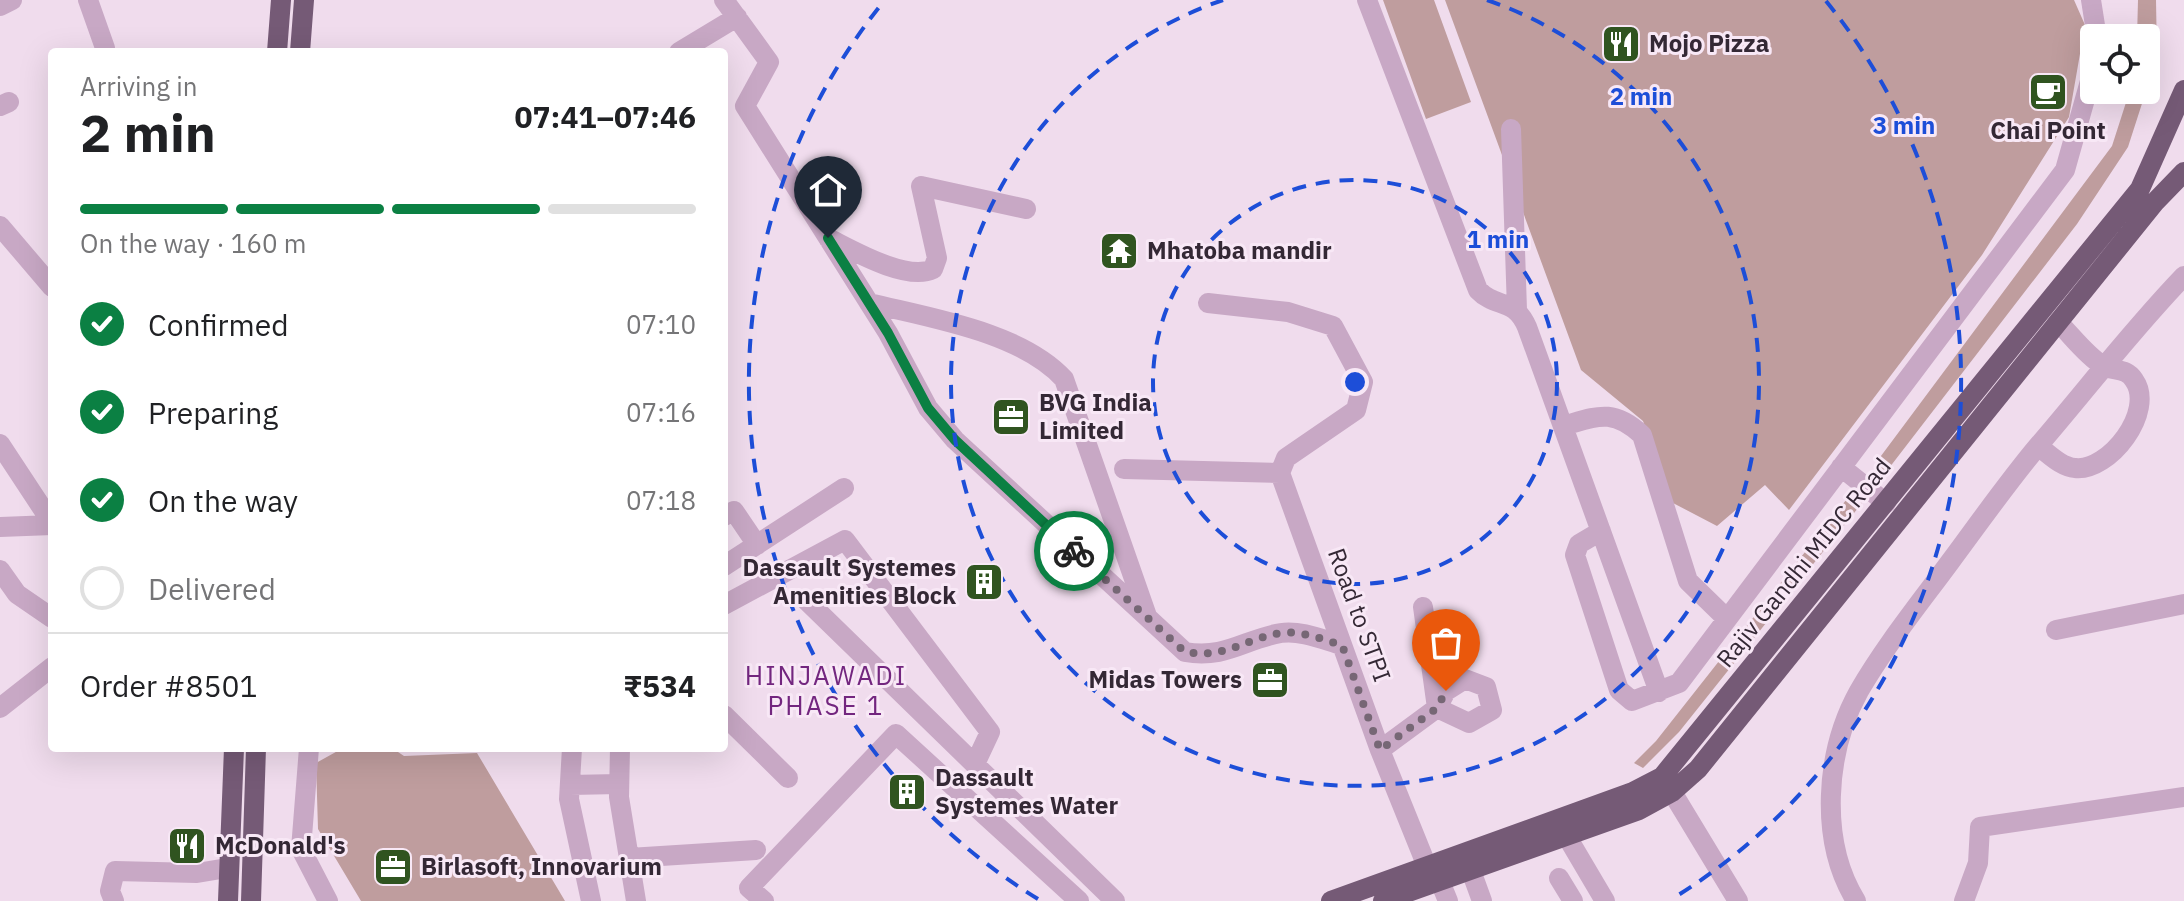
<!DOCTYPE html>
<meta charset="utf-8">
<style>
body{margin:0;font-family:"IBM Plex Sans",sans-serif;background:#f2f2f2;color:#202124;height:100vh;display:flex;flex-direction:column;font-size:30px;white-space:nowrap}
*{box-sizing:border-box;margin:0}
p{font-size:26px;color:#757577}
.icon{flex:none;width:44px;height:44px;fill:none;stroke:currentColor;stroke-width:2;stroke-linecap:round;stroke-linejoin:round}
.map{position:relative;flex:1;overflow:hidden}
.side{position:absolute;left:48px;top:48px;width:680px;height:704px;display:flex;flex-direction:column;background:#fff;border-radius:8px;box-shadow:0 8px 32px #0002}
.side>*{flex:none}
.fabs{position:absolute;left:2080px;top:24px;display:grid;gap:16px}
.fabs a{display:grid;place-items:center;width:80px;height:80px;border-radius:8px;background:#fff;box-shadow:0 8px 32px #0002;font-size:40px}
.pin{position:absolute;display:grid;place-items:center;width:68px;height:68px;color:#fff;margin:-82px -34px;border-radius:50% 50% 50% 0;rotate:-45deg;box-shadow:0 0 8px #0007}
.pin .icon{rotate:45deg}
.courier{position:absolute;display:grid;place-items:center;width:80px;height:80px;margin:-40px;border:6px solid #0b8043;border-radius:50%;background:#fff;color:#222;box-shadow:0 2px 10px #0007}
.head em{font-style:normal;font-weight:700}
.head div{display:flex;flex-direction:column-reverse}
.head{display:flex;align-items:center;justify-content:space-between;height:136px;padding:0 32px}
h1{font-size:52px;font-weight:700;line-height:60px}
.bar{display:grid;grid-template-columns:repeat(4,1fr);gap:12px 8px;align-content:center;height:96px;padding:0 32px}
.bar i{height:10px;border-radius:6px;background:#e0e0e0}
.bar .active{background:#0b8043}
.bar p{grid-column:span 4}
.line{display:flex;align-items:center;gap:20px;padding:0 32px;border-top:2px solid #e0e0e0}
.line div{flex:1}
ol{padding:0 32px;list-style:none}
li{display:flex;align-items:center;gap:24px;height:88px}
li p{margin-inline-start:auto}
li .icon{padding:8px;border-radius:50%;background:#0b8043;color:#fff;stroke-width:4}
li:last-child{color:#757577}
li i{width:44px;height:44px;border:4px solid #e0e0e0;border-radius:50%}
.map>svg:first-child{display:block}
.green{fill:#bf9d9e}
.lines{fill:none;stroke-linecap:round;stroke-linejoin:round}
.minor{stroke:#c8a8c5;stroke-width:20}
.major{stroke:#755a76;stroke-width:20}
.done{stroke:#766775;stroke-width:8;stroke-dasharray:0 14.4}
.route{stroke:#0b8043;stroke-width:10}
.ring{fill:none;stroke:#1d4ed8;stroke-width:4;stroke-dasharray:14 10}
.labels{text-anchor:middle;stroke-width:6;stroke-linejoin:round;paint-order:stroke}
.poi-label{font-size:24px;font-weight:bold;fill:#342835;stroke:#f8e8f6;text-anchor:start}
.street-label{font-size:24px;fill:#342835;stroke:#f8e8f6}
.neighbourhood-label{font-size:26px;letter-spacing:2px;fill:#73267f;stroke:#f8e8f6}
.centre{fill:#1d4ed8;stroke:#f8e8f6;stroke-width:4}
.ring-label{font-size:24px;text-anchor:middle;font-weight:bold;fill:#1d4ed8;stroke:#f8e8f6;stroke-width:6;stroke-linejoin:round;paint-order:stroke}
</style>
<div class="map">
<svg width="2184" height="901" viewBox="0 0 2184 901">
<rect width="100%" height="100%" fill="#f0dced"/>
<path class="green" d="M1383 0H1434L1471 102 1426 119Z
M1445 0H2074L2085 25 2069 117 1982 255 1789 510 1765 485 1717 526 1673 503 1643 421 1581 370Z
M2138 0H2156L2157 57 2128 147 2077 224 1886 472 1875 464 2112 146 2130 90H2146V38H2137Z
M1850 495 1862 503 1679 732 1643 768 1634 763 1656 741Z
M343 748H392L404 756 477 753 565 901H361L318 829 316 763Z"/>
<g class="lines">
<path class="minor" d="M88 0 105 48
M724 0 769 62 745 106 888 333 928 408 955 440 1185 652C1226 659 1245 639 1281 633 1301 630 1324 640 1342 645
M1367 0 1478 290C1496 309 1514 297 1527 327L1659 692
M2091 0 2097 38
M0 6 12 0
M679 52 737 17
M0 106 9 102
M1511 129 1517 310
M0 226 52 287
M828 238C852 250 907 282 933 269L937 258 921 186 1026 209
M869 303C930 318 1021 332 1064 379L1147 616
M1208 303 1288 312 1333 326 1363 382 1356 410 1286 458 1280 473
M2058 322C2072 336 2086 355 2102 365 2113 372 2126 367 2134 380 2156 411 2109 472 2075 468 2061 467 2049 454 2038 446 2087 389 2132 330 2184 276
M1563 426C1598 416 1613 408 1642 435L1688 581 1727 619
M0 444 52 523
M1841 467 1886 503
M1124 469 1280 473
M1280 473 1380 750 1426 864
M724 516 734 511 757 545
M0 527 52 525
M1601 531 1579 544 1575 555 1619 690 1632 701 1679 683 2065 170 2094 67
M724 566 844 488
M0 570 17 594 52 618
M806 600 1115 901
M724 605 845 540 990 732 975 764
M2056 630 2184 604
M1465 679 1486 687 1492 710 1469 723 1437 708 1446 691Z
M0 708 52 667
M724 715 788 778
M309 748 301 849 328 901
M572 748 569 799 591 901
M620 748 619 797 636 901
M1380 750 1437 708 1423 607
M570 785 619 784
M1672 792 1738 901
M1566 835 1605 901
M629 858 756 850
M1470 868 1482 901
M1559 878 1573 901
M1439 879 1448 901
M114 901 110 891 115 871 197 873 227 868
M764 901 749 888 896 734 1079 901
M1856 901C1819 841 1825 752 1859 691 1885 646 1919 604 1950 562 1979 523 2007 483 2038 446
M1964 901 1978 863 1980 827 2184 797"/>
<path class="major" d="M277 52 281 0
M300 52 304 0
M228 901 234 748
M251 901 256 748
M1331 901 1633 792 1662 777 2140 189 2184 90
M1383 901 1639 810 1672 792 1698 769 2155 202 2184 172"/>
</g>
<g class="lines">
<path class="done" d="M1074 551 1185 652C1226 659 1244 639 1281 633 1301 630 1323 640 1342 645L1380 750 1437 708 1446 691"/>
<path class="route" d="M828 238 888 333 928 408 955 440 1074 551"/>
</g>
<g class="ring">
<circle cx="1355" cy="382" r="202"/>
<path d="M1487 0A404 404 0 1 1 1223 0"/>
<path d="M1038 899A606 606 0 0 1 884 1M1826 1A606 606 0 0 1 1672 899"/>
</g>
<defs>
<g id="restaurant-square" transform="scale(2)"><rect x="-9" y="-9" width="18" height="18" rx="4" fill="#305420" stroke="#f8e8f6"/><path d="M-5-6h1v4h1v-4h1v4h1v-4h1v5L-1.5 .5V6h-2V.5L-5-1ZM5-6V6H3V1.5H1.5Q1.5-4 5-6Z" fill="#fff"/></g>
<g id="cafe-square" transform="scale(2)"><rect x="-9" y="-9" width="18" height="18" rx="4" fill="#305420" stroke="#f8e8f6"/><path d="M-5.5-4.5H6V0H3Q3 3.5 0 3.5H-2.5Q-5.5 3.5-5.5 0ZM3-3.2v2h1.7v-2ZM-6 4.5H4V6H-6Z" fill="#fff"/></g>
<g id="temple-square" transform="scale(2)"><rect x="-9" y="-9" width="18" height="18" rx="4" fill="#305420" stroke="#f8e8f6"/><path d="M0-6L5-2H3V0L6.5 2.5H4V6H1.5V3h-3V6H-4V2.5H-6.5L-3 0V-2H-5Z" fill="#fff"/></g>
<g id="office-square" transform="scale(2)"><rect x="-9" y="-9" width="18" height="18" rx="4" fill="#305420" stroke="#f8e8f6"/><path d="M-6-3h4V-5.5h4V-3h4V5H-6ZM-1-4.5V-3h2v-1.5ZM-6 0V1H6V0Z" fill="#fff"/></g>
<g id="building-square" transform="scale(2)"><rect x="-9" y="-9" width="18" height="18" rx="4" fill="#305420" stroke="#f8e8f6"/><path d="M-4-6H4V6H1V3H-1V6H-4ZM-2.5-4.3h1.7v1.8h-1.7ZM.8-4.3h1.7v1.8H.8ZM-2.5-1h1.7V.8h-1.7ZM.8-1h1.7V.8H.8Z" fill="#fff"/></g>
</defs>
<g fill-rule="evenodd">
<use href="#restaurant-square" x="1621" y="44"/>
<use href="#cafe-square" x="2048" y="92"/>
<use href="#temple-square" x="1119" y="251"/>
<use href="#office-square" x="1011" y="417"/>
<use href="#building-square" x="984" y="582"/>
<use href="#office-square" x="1270" y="680"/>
<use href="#building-square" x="907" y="792"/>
<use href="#restaurant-square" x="187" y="846"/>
<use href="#office-square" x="393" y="867"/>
</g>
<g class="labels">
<g class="poi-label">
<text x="1649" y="52">Mojo Pizza</text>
<text x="2048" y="139" text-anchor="middle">Chai Point</text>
<text x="1147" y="259">Mhatoba mandir</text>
<text x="1039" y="411">BVG India<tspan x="1039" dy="28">Limited</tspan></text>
<text x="956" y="576" text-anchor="end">Dassault Systemes<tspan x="956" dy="28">Amenities Block</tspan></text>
<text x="1242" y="688" text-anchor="end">Midas Towers</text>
<text x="935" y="786">Dassault<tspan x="935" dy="28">Systemes Water</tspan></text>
<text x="215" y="854">McDonald's</text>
<text x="421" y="875">Birlasoft, Innovarium</text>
</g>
<g class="street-label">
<text transform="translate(1804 563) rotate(-51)" y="8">Rajiv Gandhi MIDC Road</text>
<text transform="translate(1359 615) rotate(70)" y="8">Road to STPI</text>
</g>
<g class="neighbourhood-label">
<text x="826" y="685">HINJAWADI<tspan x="826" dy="30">PHASE 1</tspan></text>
</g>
</g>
<circle cx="1355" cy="382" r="12" class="centre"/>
<g class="ring-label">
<text x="1641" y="105">2 min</text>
<text x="1904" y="134">3 min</text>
<text x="1498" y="248">1 min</text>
</g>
</svg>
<div class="fabs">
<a><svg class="icon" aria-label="locate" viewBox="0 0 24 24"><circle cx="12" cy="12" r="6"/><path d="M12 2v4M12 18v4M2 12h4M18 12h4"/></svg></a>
</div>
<div class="pin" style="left:1446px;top:691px;background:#ea580c"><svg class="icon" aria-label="bag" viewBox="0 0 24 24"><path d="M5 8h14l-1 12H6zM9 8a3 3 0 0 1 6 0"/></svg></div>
<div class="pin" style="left:828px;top:238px;background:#1f2937"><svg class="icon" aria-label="home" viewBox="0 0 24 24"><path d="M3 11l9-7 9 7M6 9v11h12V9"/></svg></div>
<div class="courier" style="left:1074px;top:551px"><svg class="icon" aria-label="bike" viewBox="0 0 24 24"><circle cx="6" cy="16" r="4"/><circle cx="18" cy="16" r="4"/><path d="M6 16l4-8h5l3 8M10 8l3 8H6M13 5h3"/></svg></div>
<section class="side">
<div class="head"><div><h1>2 min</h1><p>Arriving in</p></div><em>07:41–07:46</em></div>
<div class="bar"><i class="active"></i><i class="active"></i><i class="active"></i><i></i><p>On the way · 160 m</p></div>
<ol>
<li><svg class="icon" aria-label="check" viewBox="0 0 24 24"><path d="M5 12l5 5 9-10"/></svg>Confirmed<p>07:10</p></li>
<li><svg class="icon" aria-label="check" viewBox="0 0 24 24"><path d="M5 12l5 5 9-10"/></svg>Preparing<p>07:16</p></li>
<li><svg class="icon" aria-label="check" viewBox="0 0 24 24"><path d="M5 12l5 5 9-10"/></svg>On the way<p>07:18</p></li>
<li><i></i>Delivered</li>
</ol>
<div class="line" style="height:104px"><div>Order #8501</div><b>₹534</b></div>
</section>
</div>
